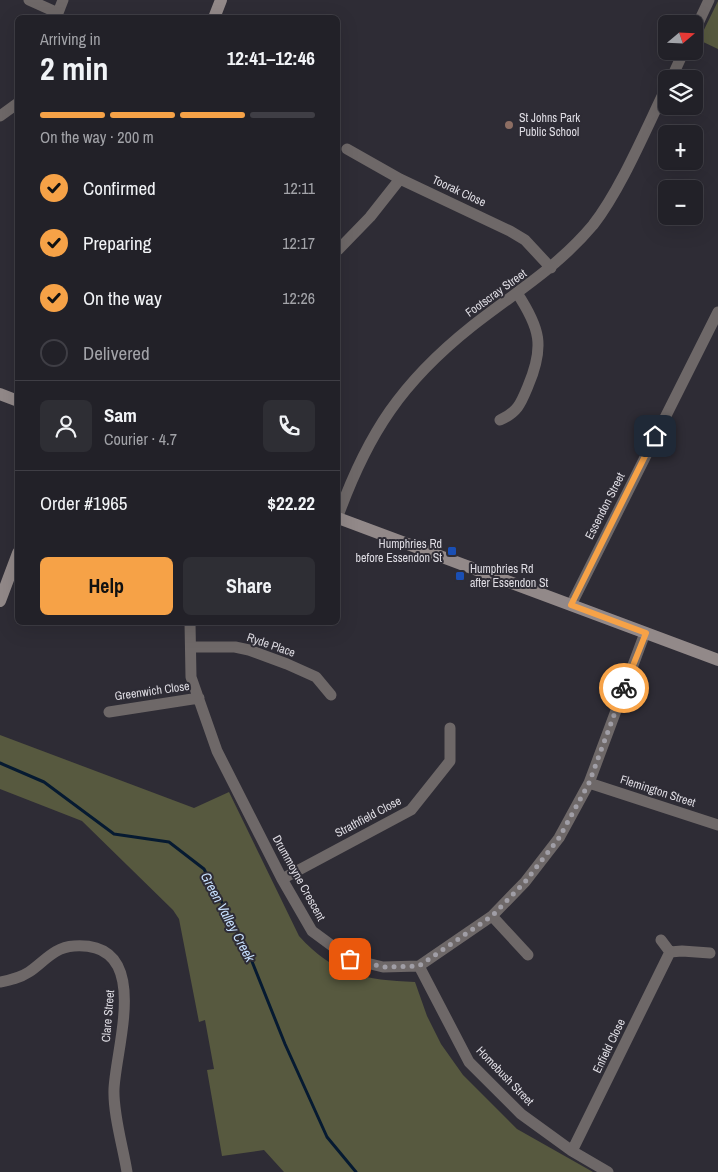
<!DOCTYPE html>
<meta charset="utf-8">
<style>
body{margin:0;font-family:"Archivo Narrow",sans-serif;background:#2e2e34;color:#f1f3f6;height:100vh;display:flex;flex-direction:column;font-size:19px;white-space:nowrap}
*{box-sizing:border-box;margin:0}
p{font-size:16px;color:#a2a3a8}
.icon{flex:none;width:28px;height:28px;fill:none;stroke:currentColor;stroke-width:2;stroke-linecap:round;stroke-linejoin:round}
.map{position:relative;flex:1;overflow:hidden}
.details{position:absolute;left:15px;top:15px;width:325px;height:610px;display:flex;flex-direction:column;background:#222128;border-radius:8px;box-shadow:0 5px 20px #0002,0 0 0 1px #3f3e45}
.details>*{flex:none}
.needle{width:32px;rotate:71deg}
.fabs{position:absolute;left:658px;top:15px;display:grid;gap:10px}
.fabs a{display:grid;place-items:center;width:45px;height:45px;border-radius:8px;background:#222128;box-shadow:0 5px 20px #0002,0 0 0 1px #3f3e45;font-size:25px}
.pin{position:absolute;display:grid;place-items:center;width:42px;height:42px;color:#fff;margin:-21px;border-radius:10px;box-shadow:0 2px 8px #0006}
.courier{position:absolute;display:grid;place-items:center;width:50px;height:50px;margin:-25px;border:4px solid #f6a247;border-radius:50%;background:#fff;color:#222;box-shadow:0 1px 6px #0007}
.headline em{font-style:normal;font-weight:700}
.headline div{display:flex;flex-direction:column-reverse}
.headline{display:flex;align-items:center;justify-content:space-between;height:85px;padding:0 25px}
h1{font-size:32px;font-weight:700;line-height:38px}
.bar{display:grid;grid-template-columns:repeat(4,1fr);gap:8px 5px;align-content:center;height:60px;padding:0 25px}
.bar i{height:6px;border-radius:4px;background:#3f3e45}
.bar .active{background:#f6a247}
.bar p{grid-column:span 4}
.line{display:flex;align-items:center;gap:12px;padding:0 25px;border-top:1px solid #3f3e45}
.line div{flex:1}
.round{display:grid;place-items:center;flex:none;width:52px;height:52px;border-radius:8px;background:#2e2e34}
ol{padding:0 25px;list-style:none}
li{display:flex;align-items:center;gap:15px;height:55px}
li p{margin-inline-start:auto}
li .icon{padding:5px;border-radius:50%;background:#f6a247;color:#111;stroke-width:4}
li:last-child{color:#a2a3a8}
li i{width:28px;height:28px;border:2px solid #3f3e45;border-radius:50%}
.action{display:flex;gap:10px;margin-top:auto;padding:10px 25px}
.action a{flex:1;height:58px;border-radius:8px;background:#f6a247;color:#111;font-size:20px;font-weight:700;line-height:58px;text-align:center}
.action a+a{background:#2e2e34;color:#f1f3f6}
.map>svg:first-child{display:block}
.green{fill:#57593f}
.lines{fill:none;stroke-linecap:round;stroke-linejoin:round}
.stream{stroke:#061a31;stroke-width:3}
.street{stroke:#6e6868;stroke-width:11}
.secondary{stroke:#928989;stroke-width:12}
.done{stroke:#a09ea6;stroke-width:5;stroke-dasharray:0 9}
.route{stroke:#f6a247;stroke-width:6}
.education-dot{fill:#8d6e63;stroke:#2e2c35;stroke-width:2}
.transit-dot{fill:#1a4fb4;stroke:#2e2c35;stroke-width:2}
.labels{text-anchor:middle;stroke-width:4;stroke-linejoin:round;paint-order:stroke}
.poi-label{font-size:12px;fill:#dedce3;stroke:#2e2c35;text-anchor:start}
.street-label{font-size:12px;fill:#dedce3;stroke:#2e2c35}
.water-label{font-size:14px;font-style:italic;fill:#c6dffd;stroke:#2e2c35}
</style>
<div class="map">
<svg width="718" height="1172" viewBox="0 0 718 1172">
<rect width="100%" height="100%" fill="#2e2c35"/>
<path class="green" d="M718 1V49L699 40Z
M0 735 194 808 229 792 299 936C334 975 365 980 415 982L427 1016 441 1044 463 1075 517 1129 593 1172H284L264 1150 222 1156 207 1070 214 1069 205 1020 199 1022 179 919 173 910 82 821 0 789Z"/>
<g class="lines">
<path class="stream" d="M0 763 44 782 114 834 169 842 204 869 247 949 285 1044 327 1137 356 1172"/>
<path class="street" d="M29 0 58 13
M56 18 63 0
M694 32 709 0
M671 79 684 51
M0 116 18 103
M347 149 400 179 510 231 525 240 551 268
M338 250 370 217 400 179
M500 420C518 412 521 403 528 386 545 346 540 328 517 293
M338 516C368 433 402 382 471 327 514 293 557 268 593 225 621 189 646 129 666 88
M571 605 718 312
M190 622 191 677 217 751 282 879 312 931 350 959 383 967 419 966 492 916 525 882 559 838 589 783 645 633
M192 647H235L249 650 287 664 316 677 331 695
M109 712 199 698
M589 783 718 825
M282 879 411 810 450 761V728
M492 916 528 955
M661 940 670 952
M419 966 469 1062 521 1114 572 1151 608 1172
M0 982C10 980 20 978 29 972 44 962 54 947 74 946 153 941 116 1045 114 1089 113 1114 123 1147 127 1172
M572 1151 670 952 682 951 710 953"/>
<path class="secondary" d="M214 18 221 0
M0 394 18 401
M338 518 718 660
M0 601 18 553"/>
</g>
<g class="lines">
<path class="done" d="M350 959 383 967 419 966 492 916 525 882 559 838 589 783 624 688"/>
<path class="route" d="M624 688 646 633 571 605 655 436"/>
</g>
<circle class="education-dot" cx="509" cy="125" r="5"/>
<g class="transit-dot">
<rect x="447" y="546" width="10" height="10" rx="2.5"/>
<rect x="455" y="571" width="10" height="10" rx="2.5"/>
</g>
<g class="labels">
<g class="poi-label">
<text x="519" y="122">St Johns Park<tspan x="519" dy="14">Public School</tspan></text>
<text x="442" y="548" text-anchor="end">Humphries Rd<tspan x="442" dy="14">before Essendon St</tspan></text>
<text x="470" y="573">Humphries Rd<tspan x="470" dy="14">after Essendon St</tspan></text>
</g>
<g class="street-label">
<text transform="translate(459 191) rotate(25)" y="4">Toorak Close</text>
<text transform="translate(496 293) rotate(-36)" y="4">Footscray Street</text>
<text transform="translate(605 506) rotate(-63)" y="4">Essendon Street</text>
<text transform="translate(271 645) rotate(19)" y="4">Ryde Place</text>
<text transform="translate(152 691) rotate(-8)" y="4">Greenwich Close</text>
<text transform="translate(658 791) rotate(18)" y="4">Flemington Street</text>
<text transform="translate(368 817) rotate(-28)" y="4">Strathfield Close</text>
<text transform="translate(299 878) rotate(61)" y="4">Drummoyne Crescent</text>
<text transform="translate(108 1016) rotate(-85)" y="4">Clare Street</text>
<text transform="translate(609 1046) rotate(-64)" y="4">Enfield Close</text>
<text transform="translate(505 1076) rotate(46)" y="4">Homebush Street</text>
</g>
<g class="water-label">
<text transform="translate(228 917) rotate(62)" y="5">Green Valley Creek</text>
</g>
</g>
</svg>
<div class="fabs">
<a><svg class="needle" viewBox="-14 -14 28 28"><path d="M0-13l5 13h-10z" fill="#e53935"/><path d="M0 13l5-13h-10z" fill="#a2a3a8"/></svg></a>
<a><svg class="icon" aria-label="layers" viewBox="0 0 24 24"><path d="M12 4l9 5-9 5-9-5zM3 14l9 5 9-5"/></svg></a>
<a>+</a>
<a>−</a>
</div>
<div class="pin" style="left:350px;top:959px;background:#ea580c"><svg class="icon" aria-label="bag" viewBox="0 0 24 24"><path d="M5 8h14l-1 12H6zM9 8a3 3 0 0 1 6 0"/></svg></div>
<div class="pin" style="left:655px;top:436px;background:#1f2937"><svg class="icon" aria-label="home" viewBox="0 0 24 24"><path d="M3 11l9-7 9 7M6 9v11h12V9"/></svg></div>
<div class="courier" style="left:624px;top:688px"><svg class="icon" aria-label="bike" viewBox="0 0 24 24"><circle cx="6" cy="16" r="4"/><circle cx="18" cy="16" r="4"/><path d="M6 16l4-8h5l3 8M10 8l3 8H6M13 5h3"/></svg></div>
<section class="details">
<div class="headline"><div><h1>2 min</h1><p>Arriving in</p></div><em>12:41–12:46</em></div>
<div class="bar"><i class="active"></i><i class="active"></i><i class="active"></i><i></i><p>On the way · 200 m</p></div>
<ol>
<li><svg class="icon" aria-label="check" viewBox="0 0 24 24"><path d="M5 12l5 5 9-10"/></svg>Confirmed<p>12:11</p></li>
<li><svg class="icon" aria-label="check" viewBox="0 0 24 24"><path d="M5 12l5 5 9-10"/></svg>Preparing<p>12:17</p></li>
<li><svg class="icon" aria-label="check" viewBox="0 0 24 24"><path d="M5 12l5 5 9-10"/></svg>On the way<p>12:26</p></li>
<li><i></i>Delivered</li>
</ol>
<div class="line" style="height:90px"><a class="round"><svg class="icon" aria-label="person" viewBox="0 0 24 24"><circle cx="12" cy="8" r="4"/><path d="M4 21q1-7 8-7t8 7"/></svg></a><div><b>Sam</b><p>Courier · 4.7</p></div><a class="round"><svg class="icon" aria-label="phone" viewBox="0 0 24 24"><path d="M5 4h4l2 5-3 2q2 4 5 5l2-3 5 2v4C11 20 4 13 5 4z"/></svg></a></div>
<div class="line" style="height:65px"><div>Order #1965</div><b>$22.22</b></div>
<div class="action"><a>Help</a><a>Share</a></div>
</section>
</div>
